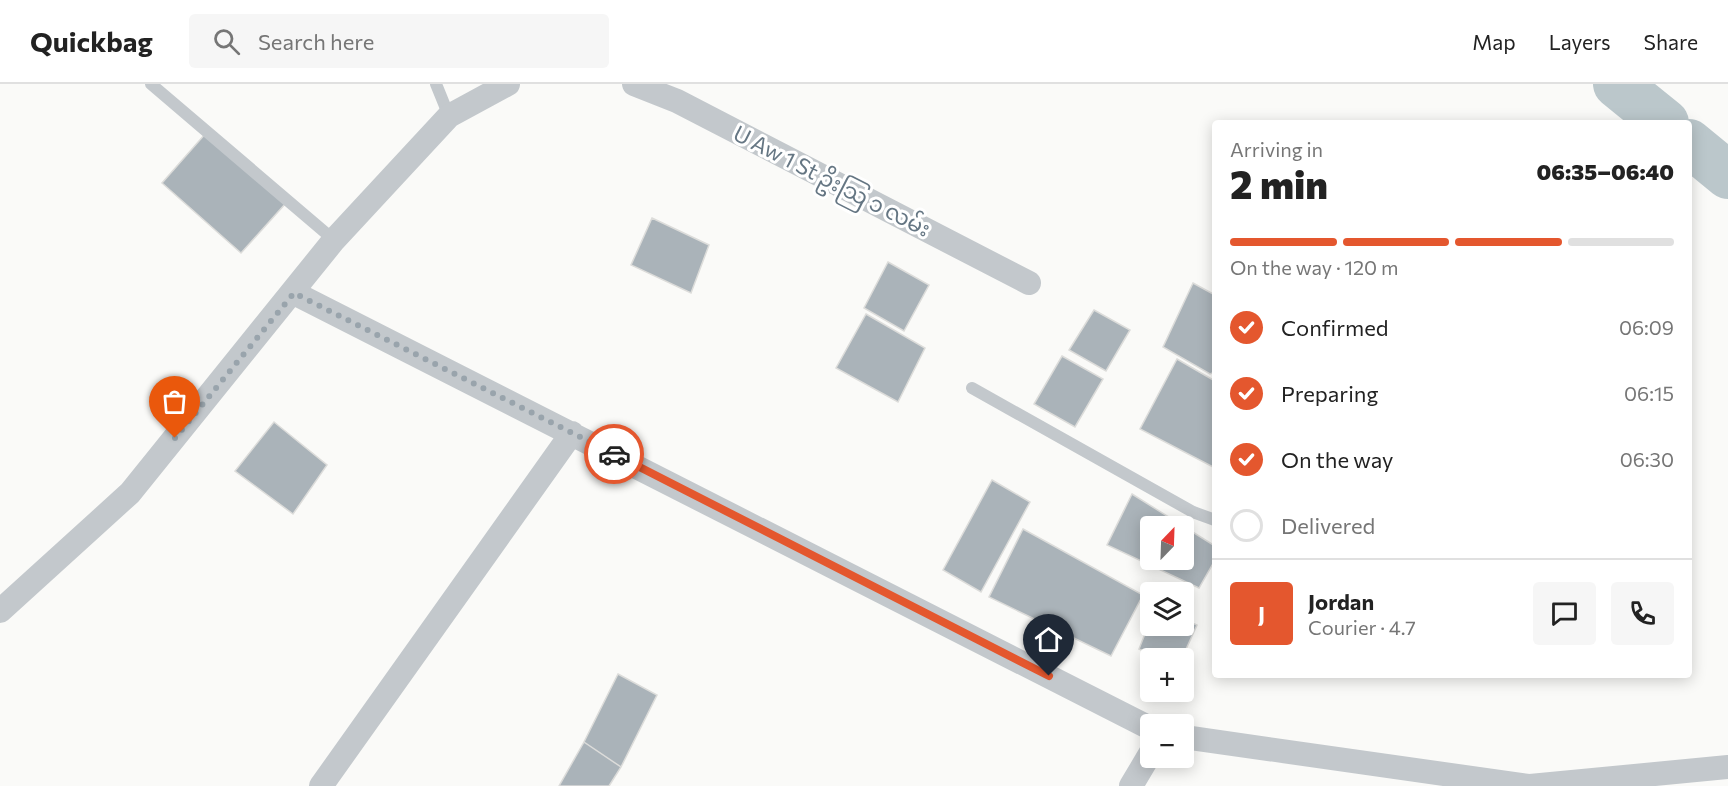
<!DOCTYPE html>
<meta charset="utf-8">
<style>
body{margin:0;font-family:Commissioner,"Noto Sans Myanmar",sans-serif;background:#f6f6f6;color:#222;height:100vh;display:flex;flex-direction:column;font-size:22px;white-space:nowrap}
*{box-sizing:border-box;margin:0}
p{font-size:20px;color:#767676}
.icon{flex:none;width:33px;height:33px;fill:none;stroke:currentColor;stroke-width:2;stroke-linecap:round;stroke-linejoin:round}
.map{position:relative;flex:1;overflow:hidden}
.drawer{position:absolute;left:1212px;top:36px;width:480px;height:558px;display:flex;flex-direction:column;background:#fff;border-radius:6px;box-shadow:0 3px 15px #0003}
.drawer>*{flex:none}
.needle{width:39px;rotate:23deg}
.tools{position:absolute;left:1140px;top:432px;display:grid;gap:12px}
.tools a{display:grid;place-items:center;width:54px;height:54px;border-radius:6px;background:#fff;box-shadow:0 3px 15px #0003;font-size:30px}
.pin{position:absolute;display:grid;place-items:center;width:51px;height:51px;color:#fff;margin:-62px -26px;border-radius:50% 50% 50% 0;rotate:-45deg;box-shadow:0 0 6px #0007}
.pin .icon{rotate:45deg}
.courier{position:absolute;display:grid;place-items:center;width:60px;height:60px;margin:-30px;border:4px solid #e4572e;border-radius:50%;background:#fff;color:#222;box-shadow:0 2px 8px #0007}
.headline em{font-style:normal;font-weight:800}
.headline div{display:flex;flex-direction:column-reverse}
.headline{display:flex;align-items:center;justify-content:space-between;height:102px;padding:0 18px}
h1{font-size:39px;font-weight:800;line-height:45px}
.bar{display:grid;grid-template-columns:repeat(4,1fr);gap:9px 6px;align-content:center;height:72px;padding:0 18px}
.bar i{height:8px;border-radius:4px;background:#e0e0e0}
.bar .active{background:#e4572e}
.bar p{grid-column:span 4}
.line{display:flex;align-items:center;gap:15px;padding:0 18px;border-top:2px solid #e0e0e0}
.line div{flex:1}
.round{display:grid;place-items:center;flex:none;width:63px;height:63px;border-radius:6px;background:#f6f6f6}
ol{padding:0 18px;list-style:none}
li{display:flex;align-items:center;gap:18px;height:66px}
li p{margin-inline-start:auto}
li .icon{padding:6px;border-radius:50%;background:#e4572e;color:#fff;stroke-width:4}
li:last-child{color:#767676}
li i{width:33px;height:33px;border:3px solid #e0e0e0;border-radius:50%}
header{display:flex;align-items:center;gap:36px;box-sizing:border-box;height:84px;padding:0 30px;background:#fff;border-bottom:2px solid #e0e0e0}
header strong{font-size:28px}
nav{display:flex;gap:33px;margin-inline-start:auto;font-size:21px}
.search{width:420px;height:54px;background:#f6f6f6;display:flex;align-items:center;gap:15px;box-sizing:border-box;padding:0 21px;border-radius:6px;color:#767676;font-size:22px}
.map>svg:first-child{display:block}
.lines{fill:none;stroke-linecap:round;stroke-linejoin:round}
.river{stroke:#bbc7cb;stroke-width:48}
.building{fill:#aab3b9;stroke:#dcdcda;stroke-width:1.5;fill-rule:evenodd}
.lane{stroke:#c3c8cc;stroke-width:12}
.street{stroke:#c3c8cc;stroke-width:24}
.done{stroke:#99a4ac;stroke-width:6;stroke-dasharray:0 10.8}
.route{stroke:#e4572e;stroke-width:8}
.labels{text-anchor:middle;stroke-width:6;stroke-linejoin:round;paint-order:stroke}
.street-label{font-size:22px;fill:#657683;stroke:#fff}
</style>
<header>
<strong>Quickbag</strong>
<div class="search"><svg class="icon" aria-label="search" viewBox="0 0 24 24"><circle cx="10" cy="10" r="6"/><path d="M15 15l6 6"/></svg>Search here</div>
<nav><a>Map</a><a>Layers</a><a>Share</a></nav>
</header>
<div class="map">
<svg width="1728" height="702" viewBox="0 0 1728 702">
<rect width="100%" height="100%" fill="#fafaf8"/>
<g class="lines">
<path class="river" d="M1617 0 1665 39
M1689 59 1728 91"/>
</g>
<path class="building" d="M206 49 286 119 241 169 162 99Z
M652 134 709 161 691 209 631 181Z
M888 178 929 201 904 247 864 224Z
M1193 199 1215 211V288L1210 290 1163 263Z
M1094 226 1130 246 1106 287 1069 266Z
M866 230 925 264 898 318 836 284Z
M1062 272 1103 295 1075 343 1034 320Z
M1177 275 1215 297V384L1140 345Z
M274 338 327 381 293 430 235 387Z
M992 396 1030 418 981 508 943 486Z
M1132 410 1215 462V476L1199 504 1107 461ZM1150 442H1184V476H1150Z
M1023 445 1143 511 1111 572 989 513Z
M1184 535 1197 541 1182 574H1162L1139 565 1150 537V542H1184Z
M618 590 657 611 621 683 584 658Z
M584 658 621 683 609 702H559Z"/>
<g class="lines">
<path class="lane" d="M151 0 334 156
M436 0 449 32
M972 304 1193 428 1215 436"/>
<path class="street" d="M634 0 677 17 1029 199
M294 209 1150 644
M0 527 130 409 334 156 449 32 508 0
M1184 653 1528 702
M321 702 572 349
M1131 702 1150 670
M1530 702 1728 683"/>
</g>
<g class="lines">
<path class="done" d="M175 354 294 209 614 370"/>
<path class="route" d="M614 370 1049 592"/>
</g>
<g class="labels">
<g class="street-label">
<text transform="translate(832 97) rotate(27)" y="8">U Aw 1 St ဥိးသြ ၁ လမ်း</text>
</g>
</g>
</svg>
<div class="tools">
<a><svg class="needle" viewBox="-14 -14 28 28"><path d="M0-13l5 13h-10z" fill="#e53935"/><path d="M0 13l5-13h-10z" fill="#767676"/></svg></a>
<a><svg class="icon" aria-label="layers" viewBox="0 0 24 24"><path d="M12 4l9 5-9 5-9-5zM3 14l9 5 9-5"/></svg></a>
<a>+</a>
<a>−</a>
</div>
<div class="pin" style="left:175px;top:354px;background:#ea580c"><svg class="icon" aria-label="bag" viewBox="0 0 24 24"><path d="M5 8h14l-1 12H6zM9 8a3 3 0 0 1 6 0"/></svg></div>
<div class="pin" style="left:1049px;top:592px;background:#1f2937"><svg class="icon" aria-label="home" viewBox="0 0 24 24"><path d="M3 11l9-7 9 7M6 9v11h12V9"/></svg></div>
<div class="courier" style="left:614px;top:370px"><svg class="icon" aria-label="car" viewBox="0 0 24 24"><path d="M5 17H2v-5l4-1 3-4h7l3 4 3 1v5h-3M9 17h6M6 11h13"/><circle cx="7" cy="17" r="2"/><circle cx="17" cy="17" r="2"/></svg></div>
<section class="drawer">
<div class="headline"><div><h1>2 min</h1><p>Arriving in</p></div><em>06:35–06:40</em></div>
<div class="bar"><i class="active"></i><i class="active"></i><i class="active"></i><i></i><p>On the way · 120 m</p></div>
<ol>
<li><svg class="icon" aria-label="check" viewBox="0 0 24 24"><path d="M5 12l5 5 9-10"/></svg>Confirmed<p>06:09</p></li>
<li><svg class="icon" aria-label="check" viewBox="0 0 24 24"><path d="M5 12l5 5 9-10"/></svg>Preparing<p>06:15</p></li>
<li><svg class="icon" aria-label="check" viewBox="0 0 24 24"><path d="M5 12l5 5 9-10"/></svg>On the way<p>06:30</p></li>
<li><i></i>Delivered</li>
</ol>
<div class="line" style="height:108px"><b class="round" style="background:#e4572e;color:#fff">J</b><div><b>Jordan</b><p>Courier · 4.7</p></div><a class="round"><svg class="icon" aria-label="chat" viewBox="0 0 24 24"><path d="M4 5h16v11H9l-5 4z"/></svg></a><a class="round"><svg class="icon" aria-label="phone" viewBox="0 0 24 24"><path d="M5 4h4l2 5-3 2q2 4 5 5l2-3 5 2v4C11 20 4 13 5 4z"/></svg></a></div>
</section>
</div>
